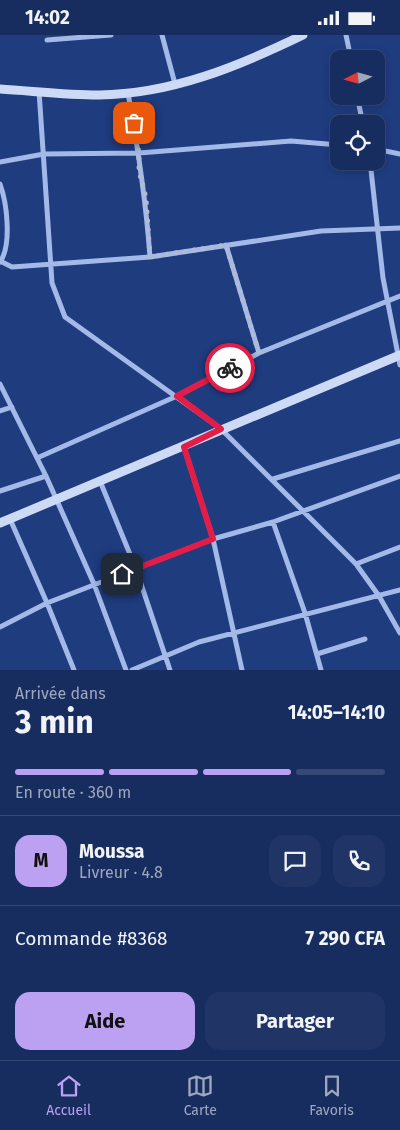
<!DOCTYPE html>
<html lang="fr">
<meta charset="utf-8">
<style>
body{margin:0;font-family:"Fira Sans",sans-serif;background:#203565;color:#f1f3f6;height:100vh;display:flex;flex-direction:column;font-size:19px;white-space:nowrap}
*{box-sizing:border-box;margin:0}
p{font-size:16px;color:#9ea8bd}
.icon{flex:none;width:28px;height:28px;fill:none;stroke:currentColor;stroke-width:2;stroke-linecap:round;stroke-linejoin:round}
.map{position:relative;height:635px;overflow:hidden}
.side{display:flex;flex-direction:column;background:#172d5f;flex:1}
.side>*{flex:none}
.needle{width:32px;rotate:264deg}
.tools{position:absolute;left:330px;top:15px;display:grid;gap:10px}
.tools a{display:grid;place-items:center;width:55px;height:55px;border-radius:10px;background:#172d5f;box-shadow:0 2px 8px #0003,0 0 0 1px #364974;font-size:25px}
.pin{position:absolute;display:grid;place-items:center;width:42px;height:42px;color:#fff;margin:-21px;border-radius:10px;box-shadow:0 2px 8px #0006}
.courier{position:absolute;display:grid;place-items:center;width:50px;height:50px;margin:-25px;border:4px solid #e11d48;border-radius:50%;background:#fff;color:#222;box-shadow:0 1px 6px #0007}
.overview em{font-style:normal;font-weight:700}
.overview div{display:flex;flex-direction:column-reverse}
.overview{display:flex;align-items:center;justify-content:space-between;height:85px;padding:0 15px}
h1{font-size:32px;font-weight:700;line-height:38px}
.bar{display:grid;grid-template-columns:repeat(4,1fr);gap:8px 5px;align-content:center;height:60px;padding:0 15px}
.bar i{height:6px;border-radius:4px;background:#364974}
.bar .active{background:#bca0f2}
.bar p{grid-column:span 4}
.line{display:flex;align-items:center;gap:12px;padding:0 15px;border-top:1px solid #364974}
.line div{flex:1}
.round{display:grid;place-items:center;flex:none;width:52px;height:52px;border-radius:15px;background:#203565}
.action{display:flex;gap:10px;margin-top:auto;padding:10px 15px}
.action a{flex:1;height:58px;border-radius:15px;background:#bca0f2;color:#111;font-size:20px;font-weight:700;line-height:58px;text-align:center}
.action a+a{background:#203565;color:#f1f3f6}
.status{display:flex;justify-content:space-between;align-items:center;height:35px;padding:0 25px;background:#172d5f;direction:ltr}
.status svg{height:14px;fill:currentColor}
.menu{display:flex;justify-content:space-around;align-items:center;height:70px;border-top:1px solid #364974;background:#172d5f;font-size:14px;color:#9ea8bd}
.menu a{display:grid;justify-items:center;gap:2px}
.menu .active{color:#bca0f2}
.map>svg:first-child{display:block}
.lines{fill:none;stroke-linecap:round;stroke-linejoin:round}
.street{stroke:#a3b9e8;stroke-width:5}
.secondary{stroke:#cddaf6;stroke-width:9}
.done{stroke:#b1bbd2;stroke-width:5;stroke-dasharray:0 9}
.route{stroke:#e11d48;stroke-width:6}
</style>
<div class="status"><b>14:02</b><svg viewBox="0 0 49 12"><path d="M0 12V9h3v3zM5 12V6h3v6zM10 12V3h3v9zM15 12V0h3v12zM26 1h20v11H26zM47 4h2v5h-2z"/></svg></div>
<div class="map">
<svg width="400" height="635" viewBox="0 0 400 635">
<rect width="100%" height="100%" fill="#1f3c7f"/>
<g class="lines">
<path class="street" d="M162 0 175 49
M346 0 351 24
M47 5 111 0
M39 56 52 248 65 282 221 394 356 529 379 561 400 598
M128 58C138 113 146 167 150 222
M357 61 363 89
M376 114 400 119
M370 126 383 243 400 330
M0 127 44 119 139 118 291 106 339 110
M0 149C7 168 12 210 0 227
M226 210 259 318
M0 226 12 232 150 222 321 196 400 193
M0 349 46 441 94 549 126 635
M0 376 12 372
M184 412 213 504 242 635
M37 423 177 361 259 318 400 261
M273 444 400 406
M100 446 136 534 170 635
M0 456 46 441
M10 484 47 568 74 635
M273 487 305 578 321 635
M356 529 400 512
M0 592 47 568 213 504 273 487 400 441
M317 619 365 604
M132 635 199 607 400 555"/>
<path class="secondary" d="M0 54C33 56 66 60 99 60 172 59 239 31 303 0
M0 488 400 320"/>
</g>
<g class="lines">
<path class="done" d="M134 88 139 118V136L146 163 150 222 226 210 259 318 230 333"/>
<path class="route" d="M122 539 213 504 184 412 221 394 177 361 230 333"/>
</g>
</svg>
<div class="tools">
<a><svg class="needle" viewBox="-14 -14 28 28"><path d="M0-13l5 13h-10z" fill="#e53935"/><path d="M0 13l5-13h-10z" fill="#9ea8bd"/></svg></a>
<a><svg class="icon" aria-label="locate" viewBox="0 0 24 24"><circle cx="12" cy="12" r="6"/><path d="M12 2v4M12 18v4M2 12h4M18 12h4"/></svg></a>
</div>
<div class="pin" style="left:134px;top:88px;background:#ea580c"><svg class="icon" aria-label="bag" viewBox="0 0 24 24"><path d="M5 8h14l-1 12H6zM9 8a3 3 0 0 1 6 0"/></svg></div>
<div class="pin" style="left:122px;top:539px;background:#1f2937"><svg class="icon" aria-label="home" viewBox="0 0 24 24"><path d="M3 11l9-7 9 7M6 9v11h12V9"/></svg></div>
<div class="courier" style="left:230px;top:333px"><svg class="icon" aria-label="bike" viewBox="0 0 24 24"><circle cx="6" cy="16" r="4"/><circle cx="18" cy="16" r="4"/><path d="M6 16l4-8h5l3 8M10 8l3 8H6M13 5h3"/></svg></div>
</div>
<section class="side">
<div class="overview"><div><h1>3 min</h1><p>Arrivée dans</p></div><em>14:05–14:10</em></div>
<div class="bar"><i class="active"></i><i class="active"></i><i class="active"></i><i></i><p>En route · 360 m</p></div>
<div class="line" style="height:90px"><b class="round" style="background:#bca0f2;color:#111">M</b><div><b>Moussa</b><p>Livreur · 4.8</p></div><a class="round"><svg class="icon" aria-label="chat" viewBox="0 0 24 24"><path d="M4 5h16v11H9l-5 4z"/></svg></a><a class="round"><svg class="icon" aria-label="phone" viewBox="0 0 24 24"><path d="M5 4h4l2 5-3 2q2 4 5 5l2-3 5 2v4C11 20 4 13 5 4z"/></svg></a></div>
<div class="line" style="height:65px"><div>Commande #8368</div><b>7 290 CFA</b></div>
<div class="action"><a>Aide</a><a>Partager</a></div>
</section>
<nav class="menu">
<a class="active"><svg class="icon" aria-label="home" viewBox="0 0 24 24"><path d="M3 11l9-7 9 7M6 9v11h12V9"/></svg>Accueil</a>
<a><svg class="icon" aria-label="map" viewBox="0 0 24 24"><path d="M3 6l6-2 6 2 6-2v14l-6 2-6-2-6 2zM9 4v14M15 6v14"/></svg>Carte</a>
<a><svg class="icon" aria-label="saved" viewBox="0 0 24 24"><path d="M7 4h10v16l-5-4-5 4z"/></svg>Favoris</a>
</nav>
